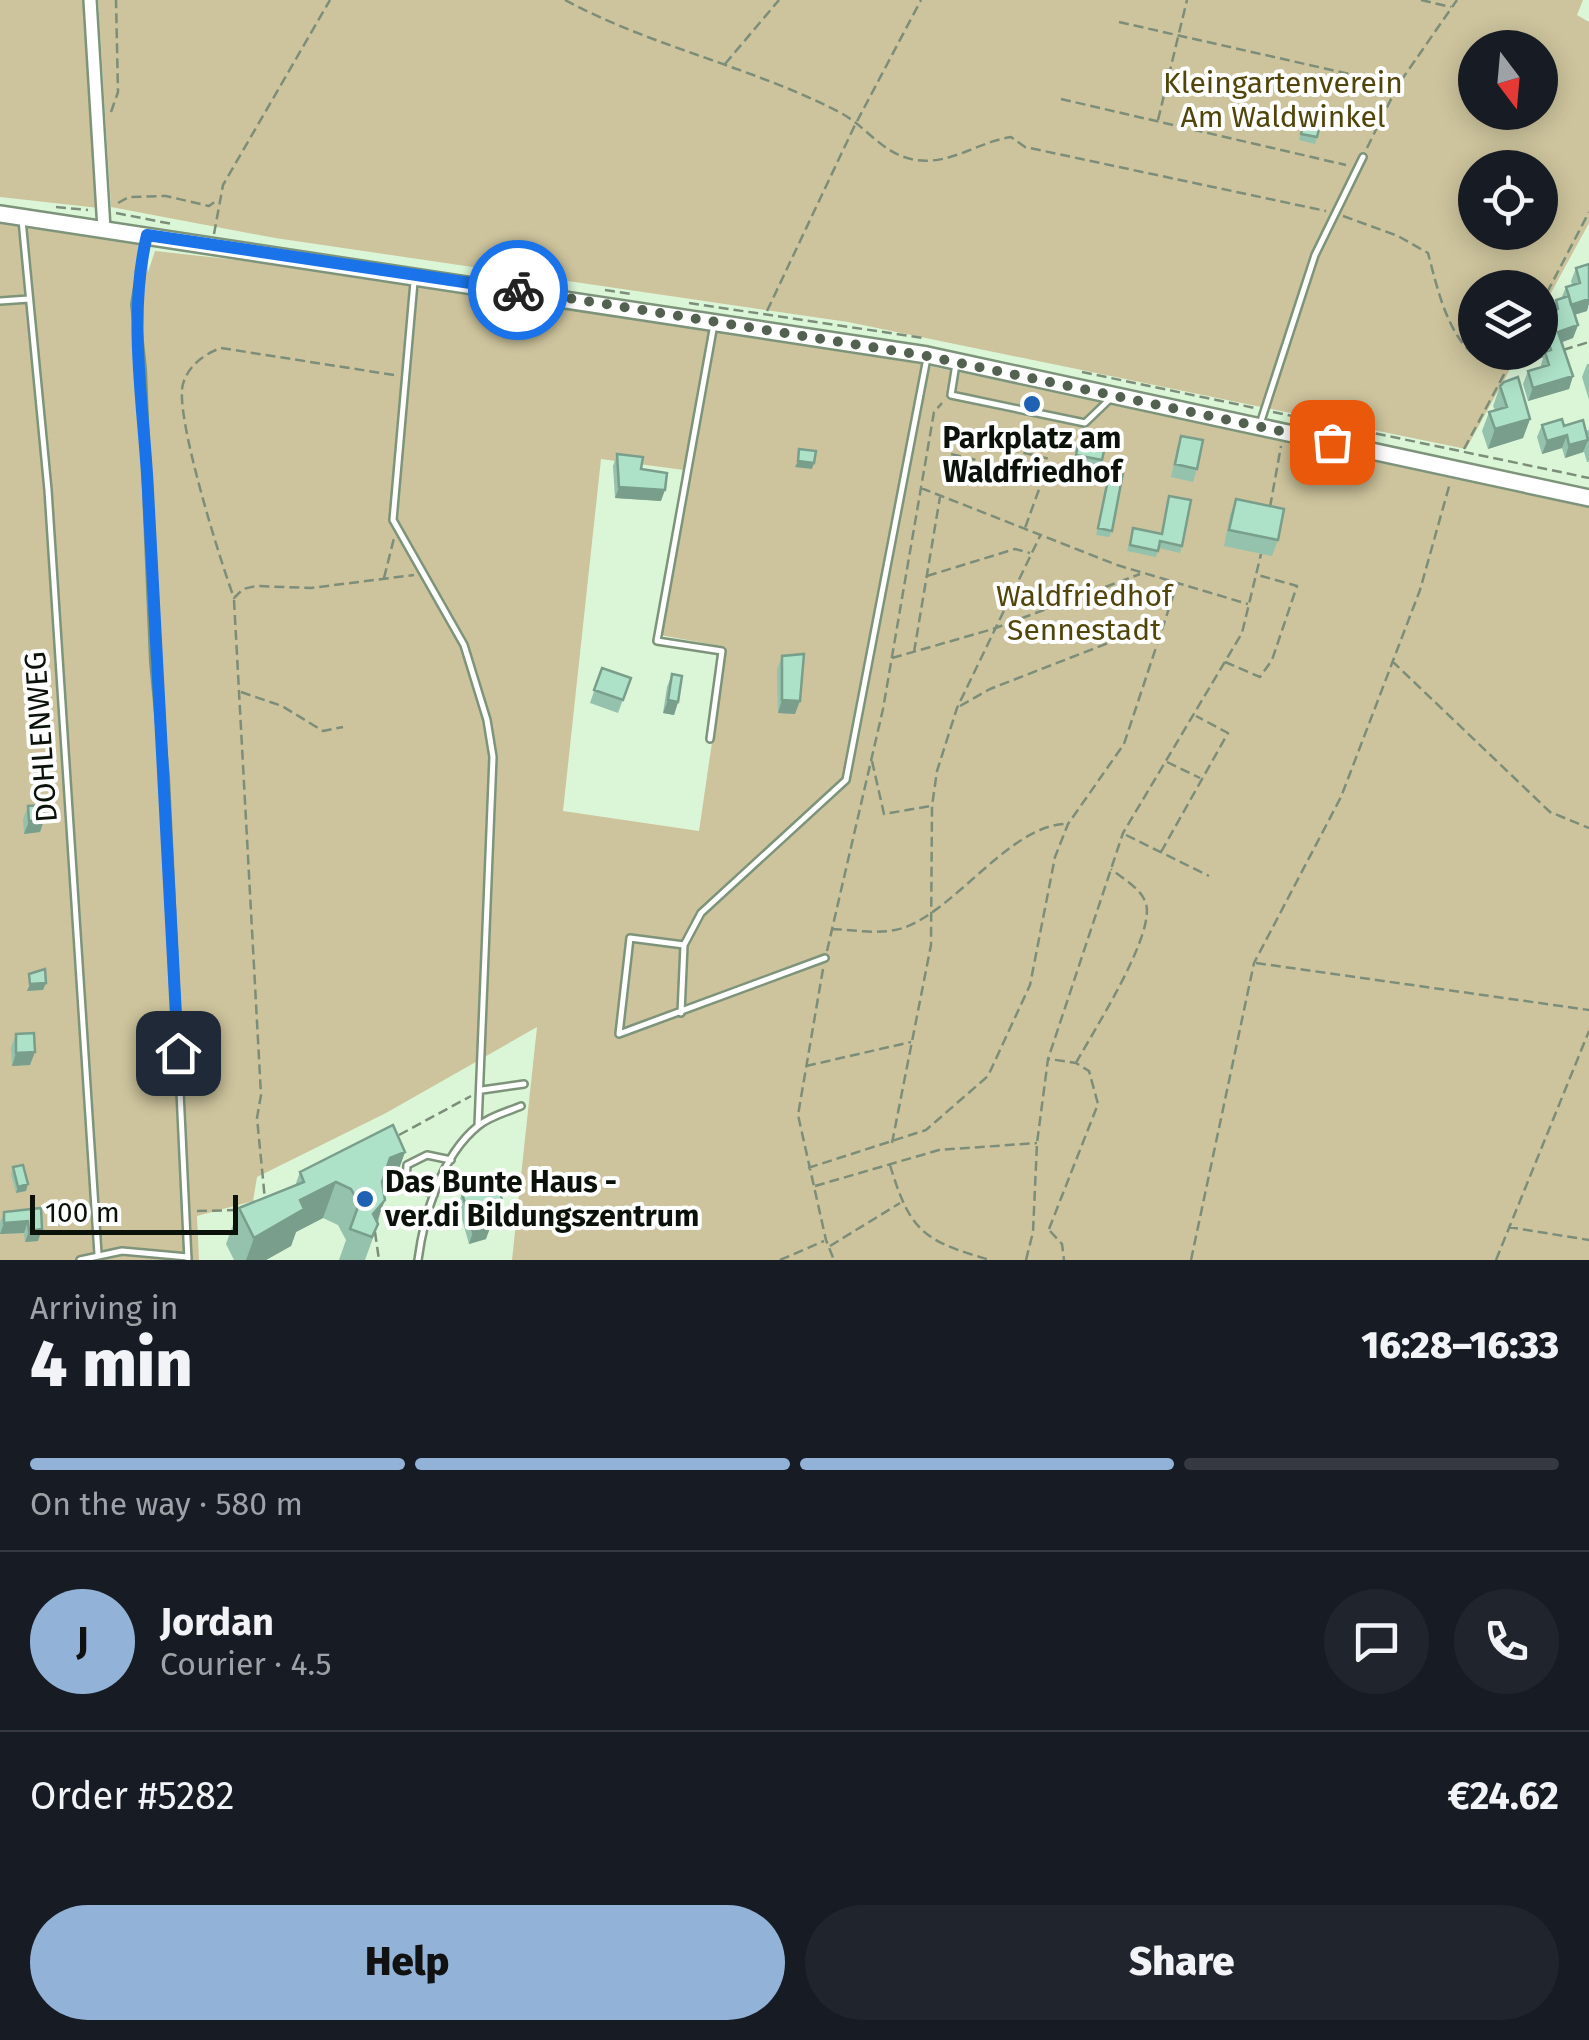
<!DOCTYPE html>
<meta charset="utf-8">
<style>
body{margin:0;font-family:"Fira Sans",sans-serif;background:#20242c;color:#f1f3f6;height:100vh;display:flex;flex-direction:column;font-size:38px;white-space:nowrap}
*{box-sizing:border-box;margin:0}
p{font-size:32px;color:#9ea1a6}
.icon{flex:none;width:55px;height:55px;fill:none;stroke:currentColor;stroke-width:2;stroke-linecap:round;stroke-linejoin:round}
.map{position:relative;height:1260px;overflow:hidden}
.panel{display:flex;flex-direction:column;background:#171b24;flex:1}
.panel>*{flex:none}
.needle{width:65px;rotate:164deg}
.tools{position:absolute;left:1458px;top:30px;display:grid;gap:20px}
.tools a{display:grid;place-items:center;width:100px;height:100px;border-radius:50%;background:#171b24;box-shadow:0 5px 25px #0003;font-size:50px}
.scale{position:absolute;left:30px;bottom:25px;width:208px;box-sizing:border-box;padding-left:10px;border:5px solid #0a1209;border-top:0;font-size:28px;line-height:35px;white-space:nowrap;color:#0a1209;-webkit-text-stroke:8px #fff;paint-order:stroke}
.pin{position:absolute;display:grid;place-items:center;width:85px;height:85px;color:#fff;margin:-42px;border-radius:20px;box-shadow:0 5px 15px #0006}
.courier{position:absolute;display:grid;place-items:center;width:100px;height:100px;margin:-50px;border:8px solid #1a73e8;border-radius:50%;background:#fff;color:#222;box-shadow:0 2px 12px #0007}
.head em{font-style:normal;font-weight:800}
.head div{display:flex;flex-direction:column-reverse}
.head{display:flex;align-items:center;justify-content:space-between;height:170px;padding:0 30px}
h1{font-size:65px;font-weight:800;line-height:75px}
.bar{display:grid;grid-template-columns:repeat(4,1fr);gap:15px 10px;align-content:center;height:120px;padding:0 30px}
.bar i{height:12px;border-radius:8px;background:#363941}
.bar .current{background:#92b2d8}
.bar p{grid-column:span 4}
.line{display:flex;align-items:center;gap:25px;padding:0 30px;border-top:2px solid #363941}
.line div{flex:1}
.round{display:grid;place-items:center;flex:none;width:105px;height:105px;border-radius:52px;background:#20242c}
.action{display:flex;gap:20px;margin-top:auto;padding:20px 30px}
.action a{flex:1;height:115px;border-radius:60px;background:#92b2d8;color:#111;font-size:40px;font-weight:800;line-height:115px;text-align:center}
.action a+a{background:#20242c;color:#f1f3f6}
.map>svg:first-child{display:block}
.green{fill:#cdc49d;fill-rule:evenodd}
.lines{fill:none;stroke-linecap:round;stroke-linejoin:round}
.lane-casing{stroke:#7d947a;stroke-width:10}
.street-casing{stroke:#7d947a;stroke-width:16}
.secondary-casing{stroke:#7d947a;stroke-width:20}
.path{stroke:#7c8e7a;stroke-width:2.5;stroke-dasharray:10 5;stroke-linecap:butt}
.lane{stroke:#fff;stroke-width:5}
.street{stroke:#fff;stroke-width:11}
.secondary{stroke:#fff;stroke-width:15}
.wall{fill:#95c2ac}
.shaded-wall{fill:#799e8c}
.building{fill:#ade1c8;stroke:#799e8c;stroke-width:2.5}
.done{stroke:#536151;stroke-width:10;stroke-dasharray:0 18}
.route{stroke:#1a73e8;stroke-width:12}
.poi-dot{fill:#1f62b3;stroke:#fff;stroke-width:4}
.labels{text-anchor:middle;stroke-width:8;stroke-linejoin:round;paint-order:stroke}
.park-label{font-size:30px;fill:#51450a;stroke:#fff}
.poi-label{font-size:30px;font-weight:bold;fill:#0a1209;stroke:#fff}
.street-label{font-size:30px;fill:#0a1209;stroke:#fff}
</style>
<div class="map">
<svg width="1589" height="1260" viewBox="0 0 1589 1260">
<rect width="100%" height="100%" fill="#dbf5d7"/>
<path class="green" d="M0 0H86L99 208 0 197Z
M98 0H1583L1577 15 1589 22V223L1540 313V288H1475V352L1519 353 1466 449 848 322 275 238 111 207ZM1475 48H1540V112H1475ZM1475 168H1540V232H1475Z
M0 223 146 244 148 272 155 251 310 268 709 328 684 470 601 459 563 811 699 831 726 647 660 635 716 329 920 364 1589 506V1260H512L537 1027 386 1113 257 1177 253 1201 197 1216 199 1260H0Z"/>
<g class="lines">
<g class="lane-casing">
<path id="lane" d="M22 220 48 490 98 1254
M146 241 135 304 142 369 154 662 165 776 188 1260
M414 282 393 520 464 645 487 720 493 757 478 1126
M0 301 29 299
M956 364 951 395 1085 423 1110 399
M1260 424 1315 255 1363 157
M710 739 722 651 657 641 714 324
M684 945 701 913 846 780 927 358
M681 1013 684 945 630 938 619 1034 825 958
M482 1090 524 1084
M434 1195 406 1182 407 1165 427 1155 451 1160
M80 1260 122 1251 188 1257
M418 1260C424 1215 441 1156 478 1126 490 1116 507 1112 521 1106"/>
</g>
<g class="street-casing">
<path id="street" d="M90 0 104 229"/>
</g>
<g class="secondary-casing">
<path id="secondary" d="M0 214 927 355 1589 498"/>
</g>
<path class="path" d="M565 0C652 47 753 67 841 113 867 127 883 155 916 160 951 165 978 142 1011 137L1025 147 1326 211
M1421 0 1451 7
M1119 22 1398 85
M725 64 779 0
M1061 99 1346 165
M111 112 118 92 116 0
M1158 120 1187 0
M1367 148 1398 85 1457 0
M118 203 129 197 166 196 209 206 216 201
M56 207 88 210
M116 213 172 224
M1343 216 1398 236 1428 253C1439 294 1453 367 1508 366 1520 366 1535 359 1546 355
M214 234 223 185 330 0
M605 290 631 294
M689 303 923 338
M1540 306 1589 212
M767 311 854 127 921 0
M1563 350 1589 342
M1082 372 1255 408
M394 375 221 348C204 354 188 366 183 384 174 414 221 563 234 598L243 589 256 586 311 588 414 575
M1273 412 1589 478
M965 439 1050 459 1025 528
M1464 449 1516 352
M951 454 1024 471 1041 480
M921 488 1117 565 1248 604
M1270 507 1281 446
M927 576 1015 549 1030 553
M384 578 394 538
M234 600 261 1095 257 1118 265 1200
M914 652 940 497
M892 658 993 629 1140 574
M1392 661 1550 812 1589 828
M1225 662 1260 677 1272 660 1297 586 1258 575
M241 692 282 706 323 731 343 727
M960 706 990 689 1165 621
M872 761 884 814 931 806
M1167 762 1200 778
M1126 835 1209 876
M1161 852 1228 733 1196 716
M832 929C854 930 882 935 903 928 956 910 1010 825 1066 824
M827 951 883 709 934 412 942 403
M1256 963 1589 1010
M823 969 798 1115 826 1240 834 1260
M1076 1063C1092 1033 1159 930 1145 901 1140 888 1122 878 1111 869
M806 1066 911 1042
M399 1135 471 1096
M892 1143 931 945 932 806 937 771 957 708 1040 536
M890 1165C910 1232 924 1241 990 1260
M808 1168 926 1130 988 1076 1030 985 1055 857 1068 824 1124 744 1177 584
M815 1186 939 1150 1037 1143
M197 1211 239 1210
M1508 1227 1589 1240
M1049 1229 1098 1104 1089 1071 1076 1063 1049 1059
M1050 1231 1062 1244 1064 1260
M375 1232 379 1260
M830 1246 900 1203
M780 1260 824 1241
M1026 1260 1033 1232 1037 1143 1048 1059 1123 833 1242 633 1261 554
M1191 1260 1254 963 1341 797 1420 590 1450 483
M1496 1260 1589 1031"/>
<use href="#lane" class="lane"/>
<use href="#street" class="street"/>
<use href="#secondary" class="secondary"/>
</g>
<path class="wall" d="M1304 122 1317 137 1315 144 1299 140Z
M1576 268 1587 311 1574 315 1578 325 1573 338 1562 342 1573 376 1569 389 1528 401 1523 384 1528 371 1541 368V365L1544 355 1540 342V323L1541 319 1551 313 1556 300 1561 299 1566 287 1572 285 1571 281Z
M1587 364H1589V400L1582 377Z
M1500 386 1530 419 1523 438 1488 449 1482 431 1489 412 1495 410 1493 406Z
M1542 425 1586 431 1589 430V462H1587L1584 452 1565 458 1562 448 1542 454 1537 437Z
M1181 436 1197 469 1193 482 1171 477 1177 448Z
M1078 445 1102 460 1098 473 1072 468Z
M617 454 641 469 661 501 615 498 613 466Z
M1110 470 1112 531 1109 537 1096 535Z
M1169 496 1182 546 1180 553 1159 548 1156 557 1127 551 1133 528 1161 533Z
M1236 499 1278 540 1272 556 1224 546 1230 515Z
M782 656 795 714 778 713 777 669Z
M602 668 631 678 618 713 590 703Z
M672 674 678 702 674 715 663 713 667 687Z
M28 806 44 820 40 832 24 834 23 819Z
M16 1034 30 1065 12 1066 11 1047Z
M405 1152 392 1188 384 1191 378 1224 365 1260H339L346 1240 338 1225 323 1218 296 1232 291 1246 266 1260H234L226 1244 239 1208 295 1186 300 1172Z
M13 1167 26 1191 16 1193 11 1174Z
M462 1193 498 1213 486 1215V1239L469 1244 458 1205Z
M41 1208 38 1241 25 1242 24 1233 0 1234V1222L4 1212Z"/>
<path class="shaded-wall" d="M1589 288V304L1587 311 1567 317 1571 305Z
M1578 325 1573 338 1554 345 1558 332Z
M1573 376 1569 389 1528 401 1533 388Z
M1530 419 1523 438 1488 449 1495 429Z
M1567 435 1562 448 1542 454 1547 441Z
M1588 440 1583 452 1565 458 1569 445Z
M798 461 814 463 812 469 795 467Z
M619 487 665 490 661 501 615 498Z
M668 700 678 702 674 715 663 713Z
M782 700 800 701 795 714 778 713Z
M44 820 40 832 24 834 29 821Z
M46 983 43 990 27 991 30 984Z
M35 1052 30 1065 12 1066 16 1053Z
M405 1152 392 1188 377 1195 390 1158Z
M336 1182 323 1218 296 1232 291 1246 266 1260H246L254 1238 300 1200Z
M28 1184 26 1191 16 1193 18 1187Z
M385 1200 371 1237 373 1214Z
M502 1202 498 1213 479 1216 484 1204Z
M28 1221 24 1233 0 1234 4 1223Z
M490 1228 486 1239 469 1244 473 1232Z
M42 1229 38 1241 25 1242 29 1231Z"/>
<path class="building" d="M1304 122 1320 125 1317 137 1301 134Z
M1589 264V299L1571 305 1569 297 1578 325 1558 332 1573 376 1533 388 1528 371 1549 365 1545 352 1551 350 1541 319 1558 309 1556 300 1569 296 1566 287 1580 283 1576 268Z
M1518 377 1530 419 1495 429 1489 412 1507 407 1500 386 1504 382Z
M1562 419 1564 426 1583 420 1588 440 1569 445 1567 435 1547 441 1542 425Z
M1181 436 1203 440 1197 469 1175 464Z
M1078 445 1105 446 1102 460 1076 455Z
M799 449 816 451 814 463 798 461Z
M617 454 643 457 641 469 667 473 665 490 619 487Z
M1110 470 1123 473 1112 531 1098 528Z
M1169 496 1191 500 1182 546 1160 541 1158 551 1130 545 1133 528 1162 534Z
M1236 499 1284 509 1278 540 1229 530Z
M804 654 800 701 782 700V656Z
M602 668 631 678 623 700 594 690Z
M672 674 682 676 678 702 668 700Z
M43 805 44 820 29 821 28 806Z
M45 969 46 983 30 984 29 974Z
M34 1033 35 1052 16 1053V1034Z
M393 1125 405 1152 390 1158 382 1182 385 1200 373 1214 378 1224 372 1237 350 1229 359 1204 351 1189 336 1182 300 1200 304 1209 254 1238 239 1208 304 1182 300 1172Z
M23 1165 28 1184 18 1187 13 1167Z
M500 1188 502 1202 484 1204 490 1228 473 1232 462 1193Z
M41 1208 42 1229 29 1231 28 1221 4 1223V1212Z"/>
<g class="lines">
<path class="done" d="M518 290 927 356 1332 442"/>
<path class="route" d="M178 1053C169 865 157 679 148 491 144 406 127 318 147 235L518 290"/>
</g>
<g class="poi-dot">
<circle cx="1032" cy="404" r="10"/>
<circle cx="365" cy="1199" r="10"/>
</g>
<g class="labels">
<g class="park-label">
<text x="1283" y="93">Kleingartenverein<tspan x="1283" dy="34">Am Waldwinkel</tspan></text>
<text x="1084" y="606">Waldfriedhof<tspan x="1084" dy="34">Sennestadt</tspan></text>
</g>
<g class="poi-label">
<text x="1032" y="448">Parkplatz am<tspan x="1032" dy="34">Waldfriedhof</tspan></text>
<text x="385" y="1192" text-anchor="start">Das Bunte Haus -<tspan x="385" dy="34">ver.di Bildungszentrum</tspan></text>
</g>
<g class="street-label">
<text transform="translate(41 737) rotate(-94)" y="10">DOHLENWEG</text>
</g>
</g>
</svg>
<div class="tools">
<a><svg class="needle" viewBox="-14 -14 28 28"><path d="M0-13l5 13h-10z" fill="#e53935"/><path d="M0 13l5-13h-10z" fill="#9ea1a6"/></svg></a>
<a><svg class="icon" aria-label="locate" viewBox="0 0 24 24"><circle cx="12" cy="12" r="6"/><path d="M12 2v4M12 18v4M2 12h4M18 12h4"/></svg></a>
<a><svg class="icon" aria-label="layers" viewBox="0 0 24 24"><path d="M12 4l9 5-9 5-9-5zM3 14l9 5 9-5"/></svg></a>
</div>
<div class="scale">100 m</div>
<div class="pin" style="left:1332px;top:442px;background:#ea580c"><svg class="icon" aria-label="bag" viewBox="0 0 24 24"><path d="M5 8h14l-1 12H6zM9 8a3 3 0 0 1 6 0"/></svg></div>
<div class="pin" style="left:178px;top:1053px;background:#1f2937"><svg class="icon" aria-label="home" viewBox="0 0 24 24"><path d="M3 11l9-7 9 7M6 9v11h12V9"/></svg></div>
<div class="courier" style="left:518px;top:290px"><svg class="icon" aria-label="bike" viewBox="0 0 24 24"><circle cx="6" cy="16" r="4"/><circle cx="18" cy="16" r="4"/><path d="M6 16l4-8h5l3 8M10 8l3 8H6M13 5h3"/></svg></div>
</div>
<section class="panel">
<div class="head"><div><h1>4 min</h1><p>Arriving in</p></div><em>16:28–16:33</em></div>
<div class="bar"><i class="current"></i><i class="current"></i><i class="current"></i><i></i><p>On the way · 580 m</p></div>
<div class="line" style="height:180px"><b class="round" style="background:#92b2d8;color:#111">J</b><div><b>Jordan</b><p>Courier · 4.5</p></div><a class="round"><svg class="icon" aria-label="chat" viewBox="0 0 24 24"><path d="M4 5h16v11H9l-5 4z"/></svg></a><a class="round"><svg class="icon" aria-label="phone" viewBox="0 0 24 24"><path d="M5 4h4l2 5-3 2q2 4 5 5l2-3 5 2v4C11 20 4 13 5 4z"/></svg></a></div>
<div class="line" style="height:130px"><div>Order #5282</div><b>€24.62</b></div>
<div class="action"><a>Help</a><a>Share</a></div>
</section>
